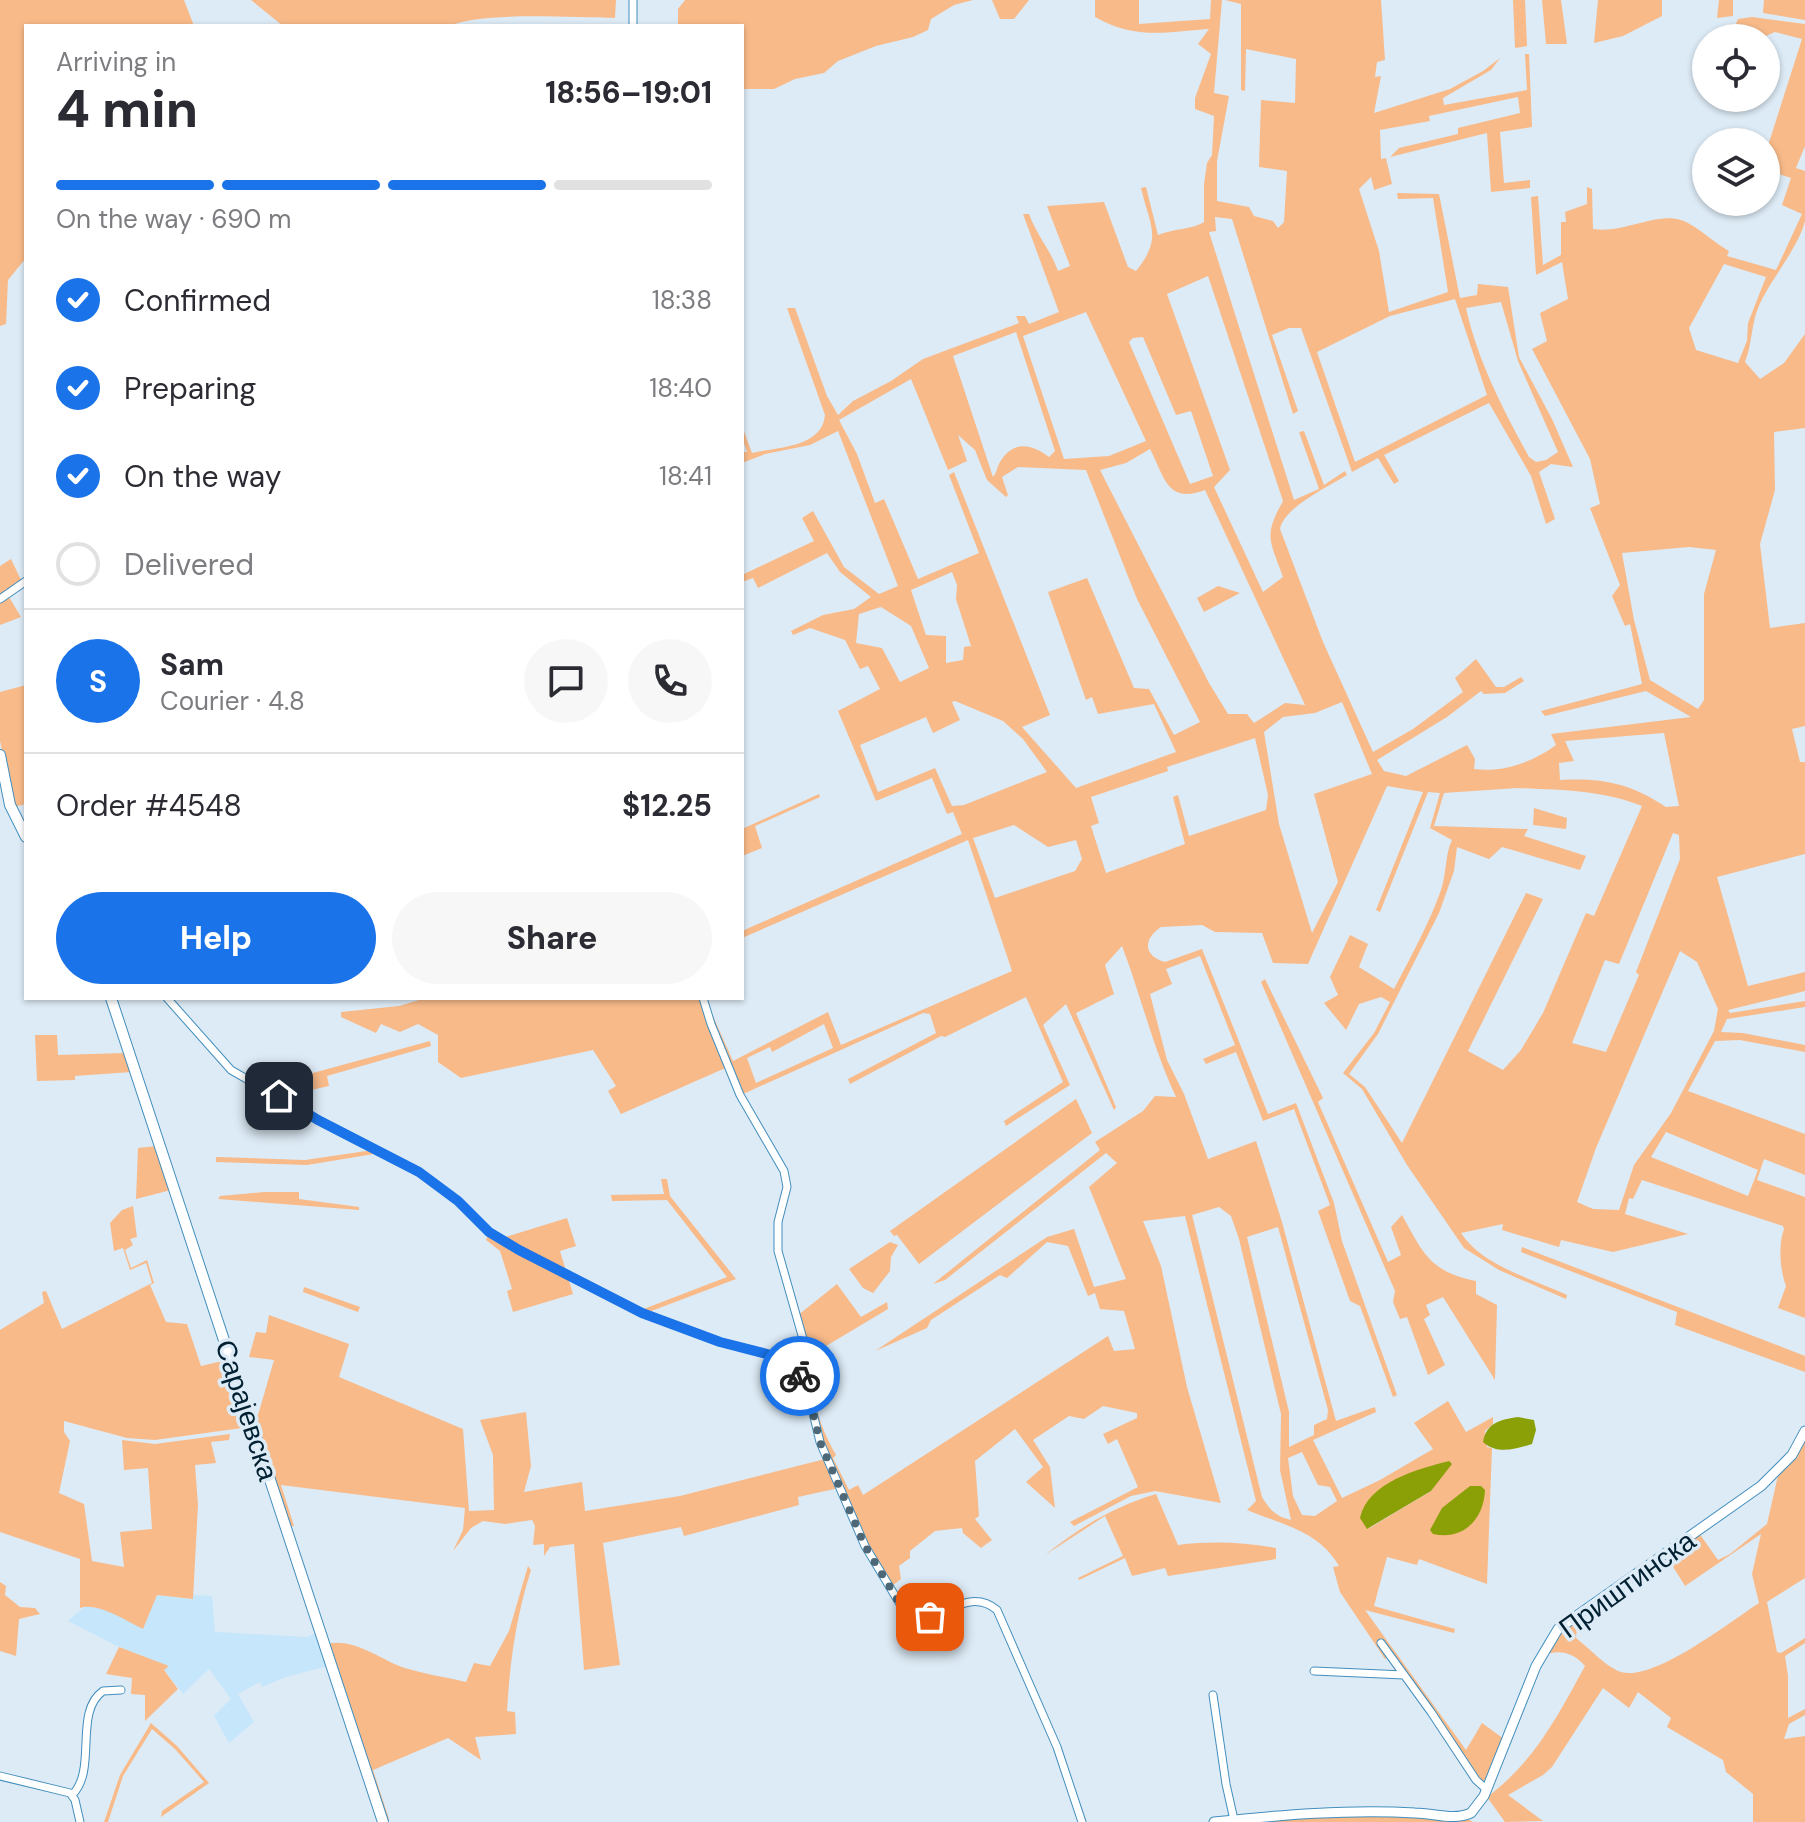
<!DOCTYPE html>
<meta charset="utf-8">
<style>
body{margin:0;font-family:"DM Sans",sans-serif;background:#f7f7f7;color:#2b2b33;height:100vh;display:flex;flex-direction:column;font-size:30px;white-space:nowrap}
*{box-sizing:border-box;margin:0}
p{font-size:26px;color:#7c7c81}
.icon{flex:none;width:44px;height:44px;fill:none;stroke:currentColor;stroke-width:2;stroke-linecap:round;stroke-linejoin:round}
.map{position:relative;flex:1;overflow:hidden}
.sheet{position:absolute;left:24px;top:24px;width:720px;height:976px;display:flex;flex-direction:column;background:#fff;border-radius:0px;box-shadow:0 2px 6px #0004}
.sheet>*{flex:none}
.buttons{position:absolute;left:1692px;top:24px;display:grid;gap:16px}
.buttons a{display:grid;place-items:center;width:88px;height:88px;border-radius:50%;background:#fff;box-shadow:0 2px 6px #0004;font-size:40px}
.pin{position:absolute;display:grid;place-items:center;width:68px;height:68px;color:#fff;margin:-34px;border-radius:16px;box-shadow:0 4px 12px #0006}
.courier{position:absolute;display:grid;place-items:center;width:80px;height:80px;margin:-40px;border:6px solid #1a73e8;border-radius:50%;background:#fff;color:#222;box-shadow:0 2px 10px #0007}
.summary em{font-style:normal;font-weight:800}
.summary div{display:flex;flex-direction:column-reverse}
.summary{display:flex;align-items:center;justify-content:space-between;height:136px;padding:0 32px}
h1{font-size:52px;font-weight:800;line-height:60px}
.bar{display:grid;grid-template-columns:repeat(4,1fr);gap:12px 8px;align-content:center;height:96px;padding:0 32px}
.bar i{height:10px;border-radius:6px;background:#e1e1e2}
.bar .selected{background:#1a73e8}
.bar p{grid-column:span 4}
.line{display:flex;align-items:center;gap:20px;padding:0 32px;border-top:2px solid #e1e1e2}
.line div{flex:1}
.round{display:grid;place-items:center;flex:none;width:84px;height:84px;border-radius:42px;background:#f7f7f7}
ol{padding:0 32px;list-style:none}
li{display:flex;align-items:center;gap:24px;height:88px}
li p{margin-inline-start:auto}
li .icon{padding:8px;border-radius:50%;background:#1a73e8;color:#fff;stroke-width:4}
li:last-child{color:#7c7c81}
li i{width:44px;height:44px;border:4px solid #e1e1e2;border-radius:50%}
.button{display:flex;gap:16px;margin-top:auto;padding:16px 32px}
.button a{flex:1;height:92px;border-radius:48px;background:#1a73e8;color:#fff;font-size:32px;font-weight:800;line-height:92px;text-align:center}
.button a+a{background:#f7f7f7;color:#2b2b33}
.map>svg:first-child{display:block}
.built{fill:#c6e6fc}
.green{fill:#f8ba89;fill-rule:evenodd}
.water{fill:#8ba007}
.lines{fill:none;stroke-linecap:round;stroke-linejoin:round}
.minor-casing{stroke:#428ebd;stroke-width:9}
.tertiary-casing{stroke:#428ebd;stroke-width:11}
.secondary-casing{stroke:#428ebd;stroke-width:12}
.minor{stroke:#fff;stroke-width:7}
.tertiary{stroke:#fff;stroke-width:9}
.secondary{stroke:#fff;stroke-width:10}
.done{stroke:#4e6877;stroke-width:8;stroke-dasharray:0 14.4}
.route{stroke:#1a73e8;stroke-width:10}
.labels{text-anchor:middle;stroke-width:7;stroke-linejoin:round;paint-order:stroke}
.street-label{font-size:28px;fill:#012133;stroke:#ddebf6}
</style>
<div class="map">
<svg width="1805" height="1822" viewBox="0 0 1805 1822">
<rect width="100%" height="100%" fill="#ddebf6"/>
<path class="built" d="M157 1595 192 1599 193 1595 212 1596 215 1632 307 1637 316 1633 328 1666 286 1677 262 1687 260 1682 238 1694 254 1722 229 1743 214 1716 231 1699 209 1669 183 1694 164 1670 168 1666 119 1647 68 1621 85 1606 96 1608Z"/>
<path class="green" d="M0 0H184L194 26H26V258L8 280 6 324 0 326Z
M251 0H616L615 18C575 18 483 11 449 26H283Z
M685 0H973L954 5 931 19 928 30 913 37 876 46 838 61 824 73 795 79 774 89H742V26H678V9Z
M992 0H1029L1014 19H1000Z
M1095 0H1139V24L1210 19 1211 0H1222L1214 93 1229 96 1217 161V201L1249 207 1254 216 1273 221 1278 228 1284 222 1287 171 1259 167 1261 100 1295 103 1296 59 1246 49 1245 91 1241 90V4L1225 0H1381L1385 60 1377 62 1375 77 1381 76 1374 113 1450 89 1483 71 1500 58 1491 70 1443 98 1444 105 1527 90 1525 54H1529L1532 127 1500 132 1504 183 1530 180V188L1491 192 1487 133 1390 157 1399 148 1458 134V128L1520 113 1518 97 1429 116 1430 121 1380 130 1381 159 1386 158 1392 184 1374 190 1371 177 1359 189 1379 251 1389 312 1448 292 1433 198 1398 199 1397 193 1439 194 1460 298 1477 295 1478 284 1508 287 1519 357 1552 419 1573 467 1551 464 1539 472 1555 519 1546 524 1531 476 1489 403 1384 455 1399 481 1394 484 1378 458 1352 472 1301 328H1289L1272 335 1298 411 1293 414 1232 219 1215 217 1216 231 1209 232 1294 500 1319 489 1299 432 1304 431 1324 485 1345 471 1347 475C1328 487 1284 507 1280 529L1323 642 1373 752 1413 729 1463 692 1455 678 1476 659 1496 687H1504L1521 677 1524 681 1505 693 1484 694 1481 691 1447 717 1377 760 1384 771 1406 776 1467 745 1475 759 1474 769C1503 773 1533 762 1556 745L1551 734 1691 717 1646 691 1545 716 1541 711 1642 684 1630 624 1625 626 1612 596 1620 585 1590 508 1600 504 1590 459 1532 349 1547 341 1540 313 1568 299 1562 262 1536 275 1531 197 1538 196 1543 265 1561 255V222H1566L1565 212 1587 204V187L1592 189 1593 229C1623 234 1655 212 1681 220 1693 223 1716 244 1729 251L1727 256 1776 270 1802 214 1782 205 1791 178 1766 170V152L1802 39 1775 32 1761 38H1730L1738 19 1752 17 1805 24V146L1796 168 1805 171C1805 187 1805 206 1805 221 1798 249 1769 281 1758 308 1751 326 1752 344 1745 362L1760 379 1784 363 1805 334V428L1774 432 1775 490 1760 544 1770 628 1805 623V726L1792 729 1800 762H1805V854L1717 877 1748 986 1805 972V991L1728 1010 1730 1013 1805 1001V1007L1727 1019 1721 1032 1743 1033 1805 1045V1052L1740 1040 1715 1041 1688 1091 1805 1134V1175L1764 1159 1757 1180 1805 1197V1318L1778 1308 1786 1286C1780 1270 1778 1245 1784 1229L1783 1226 1642 1180 1633 1199 1629 1198 1625 1214 1688 1234 1613 1252 1561 1240 1559 1247 1502 1230 1503 1224 1461 1233C1482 1266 1533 1279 1567 1295L1566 1299 1499 1270 1464 1248 1407 1165 1362 1089 1343 1073 1374 1033 1390 1002 1381 997 1359 1004 1346 1030 1324 1003 1338 995 1330 977 1350 935 1368 944 1359 967 1394 989C1411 956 1429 924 1441 890 1447 872 1445 854 1452 840L1430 828 1440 793 1428 792 1380 912 1376 910 1423 792 1387 786 1308 964 1273 963 1262 933 1215 932 1202 925 1161 927C1143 939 1143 956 1165 962L1202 949 1268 1114 1296 1103 1334 1203 1342 1241 1397 1395 1393 1397 1360 1306 1350 1301 1318 1211 1330 1205 1294 1109 1263 1121 1236 1052 1206 1064 1203 1059 1235 1045 1200 956 1166 969 1172 984 1150 994 1167 1060 1184 1094 1208 1159 1256 1141 1282 1222 1336 1421 1375 1407 1376 1412 1313 1440 1342 1498 1380 1480 1433 1449 1414 1423 1448 1401 1466 1432 1493 1417V1424L1485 1431 1487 1447 1492 1448 1487 1584 1419 1559 1417 1565 1387 1557 1374 1606 1455 1629 1454 1633 1365 1610 1466 1750 1482 1723 1504 1739 1484 1784H1481L1391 1655 1385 1659 1340 1592 1333 1567 1339 1566C1319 1531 1283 1525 1247 1510L1256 1501 1185 1216 1143 1221 1161 1266 1187 1387 1221 1503 1155 1491 1131 1496 1074 1526 1070 1522 1138 1487 1117 1439 1108 1444 1103 1434 1137 1418V1413L1103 1406 1084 1419 1069 1416 1033 1440 1050 1467 1055 1508 1026 1482 1043 1467 1015 1429 975 1461 979 1516 975 1519 992 1540 981 1548 963 1533 962 1528 935 1531 910 1551V1558L899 1566 901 1579 891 1587 869 1551 818 1435 807 1383 808 1357 797 1316 837 1284 861 1317 887 1302 888 1309 811 1355C812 1395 816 1420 836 1455L833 1458 849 1490 858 1485 863 1495 1108 1336 1114 1351 1135 1349 1124 1311 1100 1309 1095 1293 1088 1296 1068 1246 1047 1242 1007 1278 1000 1275 931 1320 927 1328 875 1351 1047 1237 1074 1229 1094 1287 1126 1279 1089 1187 1117 1163 1106 1153 945 1280 933 1284 1100 1150 1095 1142 1143 1111 1155 1096 1176 1097C1153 1048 1141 996 1122 946L1105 965 1114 994 1076 1013 1116 1107 1114 1110 1066 1004 1043 1025 1070 1085 1006 1126 1004 1121 1063 1082 1026 997 945 1037 941 1036 850 1084 848 1079 936 1033 930 1014 923 1013 743 1094 730 1066 621 1114 608 1091 616 1086 593 1050 461 1078 438 1062V1035L418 1024 400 1032 381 1024 376 1033 341 1017V1012L399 1006 426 998H708V1005L733 1061 828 1012 841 1045 1012 971 968 840 742 938V931L962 834 953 812 947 814 932 778 876 801 838 711 880 689 868 666 860 669 845 640 810 628 793 635 791 631 823 615 854 609 871 597 840 572 827 553 758 588 753 578 742 582V575L814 541 802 518 813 511 844 567 879 594 898 586 838 431 810 445 765 454 742 463V452H747L742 437V426L752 453C777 447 822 448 825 415L787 308H795L827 396 838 415 853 401 891 381 923 359 1019 323 1016 316H1025L1029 324 1059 312 1023 214H1029C1037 236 1050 249 1058 271L1070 266 1047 206 1104 202 1128 267 1136 271C1163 238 1150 226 1141 188L1146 187 1158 235C1172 229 1194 229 1204 222V184L1207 163 1212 155 1214 116 1195 109V98L1211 54 1198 44 1209 29C1164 32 1136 40 1095 17ZM1724 264 1766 277 1748 323 1747 341 1738 363 1696 350 1689 328ZM1208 276 1283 501C1263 537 1270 540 1283 577L1263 592 1214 487 1230 470 1167 294ZM1455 299 1487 395 1355 462 1317 352 1390 316ZM1501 302 1518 361 1558 452 1546 460 1536 462 1529 457C1503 409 1478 362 1466 308ZM1086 312 1146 441 1109 456 1064 459 1023 336ZM1016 332 1055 451 1049 457C1033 445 1015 440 1002 459 997 465 998 471 993 477L953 356ZM1143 337 1176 415 1191 411 1213 476 1190 484 1129 342 1133 338ZM911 379 948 470 967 461 958 435 975 450 987 480 1006 497 1008 495 1002 477 1018 467 1086 470 1137 599 1200 722 1174 735 1149 689 1134 688 1087 578 1048 592 1086 700 1092 697 1098 714 1154 704 1176 752 1076 788 1022 727 1050 715 954 472 949 475 979 553 918 579 884 499 875 503 857 454 839 420ZM1150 449C1165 478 1167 504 1205 490L1305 705 1285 703 1254 723 1247 714H1228L1209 683 1100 470 1126 463ZM1689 547 1716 550 1704 594V700L1698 709 1650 680 1634 620 1622 553ZM952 572 957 585 956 599 971 646 964 647 963 660 946 663V636L926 635 911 590ZM881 607 911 626 929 668 900 682 882 648 856 643 859 614ZM955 701 1003 721 1023 739 1047 772 964 805 952 806 935 768 878 792 860 745 926 717 933 733 960 720 952 702ZM1342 702 1372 774 1314 794 1338 882 1312 933 1279 824 1264 732 1283 717 1315 713ZM1664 733 1679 806 1666 807C1629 783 1603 778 1560 780L1559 763 1574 761 1565 741ZM1255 738 1268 795 1266 810 1189 836 1178 795 1173 797 1185 844 1106 873 1091 826 1099 823 1091 797 1168 771 1167 767ZM1517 788C1560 790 1602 790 1642 806L1594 916 1586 913 1543 1013 1521 1050 1503 1070 1468 1051 1543 899 1526 893 1402 1143 1365 1087 1349 1074 1378 1034 1439 913 1454 871 1457 847 1489 859 1502 847 1580 870 1586 856 1524 836 1528 829 1434 826 1444 793ZM1014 825 1048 847 1076 840 1082 859 1075 871 995 898 973 838ZM1673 833 1679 835 1680 859 1636 972 1639 975 1606 1052 1572 1043 1605 960 1619 964ZM1680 951 1697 962 1718 1009 1714 1031 1671 1113 1634 1165 1619 1210 1593 1209 1577 1202 1596 1148ZM824 1024 833 1048 756 1083 747 1058 770 1047 772 1052ZM1666 1132 1758 1170 1748 1196 1651 1157ZM1219 1207 1231 1216 1239 1239 1281 1414 1280 1470 1291 1520C1276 1517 1270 1510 1262 1497L1192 1215ZM1278 1227 1328 1410 1327 1419 1314 1425V1435L1289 1447V1412L1247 1237ZM1302 1452 1318 1485 1330 1487 1337 1501 1315 1516 1302 1515 1293 1496 1288 1458ZM1449 1461 1431 1491 1368 1529 1410 1474Z
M1513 0H1525L1527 46 1515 48Z
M1542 0H1561L1567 44H1546Z
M1598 0H1662V16L1623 36 1594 43Z
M1719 0H1733V16L1717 18Z
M1764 0H1805V20L1763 13Z
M11 559 22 582 0 598V566Z
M1218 586 1240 593 1204 612 1197 598Z
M9 597 21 617 0 625V601Z
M26 685V804L14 807 0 741V692Z
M819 794 820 797 755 826 762 848 742 856V829Z
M1534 808 1567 818 1566 829 1533 825Z
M1265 979 1323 1098 1318 1102 1388 1262 1401 1255 1391 1227 1402 1215C1423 1253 1430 1272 1476 1281V1294L1497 1305 1495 1380 1443 1297 1426 1305 1430 1315 1424 1319 1445 1365 1428 1375 1407 1317 1400 1319 1393 1302 1395 1291 1261 982Z
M35 1035H57L58 1055 125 1053 132 1072 75 1076V1080L37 1081Z
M430 1041 431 1046 327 1076 329 1086 302 1092 298 1077Z
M1076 1099 1092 1133 919 1264 897 1235 894 1236 890 1231Z
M156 1146 171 1190 136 1199 138 1148Z
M373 1150 380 1153 307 1165 216 1162V1157L305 1160Z
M661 1179H667L670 1196 736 1279 646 1313 641 1310 727 1277 667 1200 612 1201 611 1195 664 1194Z
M264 1192H299V1199L359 1207V1210L218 1199 220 1196Z
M133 1206 137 1237 130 1239 133 1245 125 1250 131 1268 147 1260 154 1283 150 1285 166 1322 187 1324 201 1366 227 1360 249 1427 155 1440 127 1438 64 1421V1432L70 1441 59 1493 84 1504 92 1561 124 1567 120 1532 152 1529 148 1468 124 1470 122 1440 155 1444 230 1434 229 1440 211 1442 216 1463 195 1465 198 1505 193 1599 157 1595 143 1629C126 1621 98 1602 80 1608V1559L0 1532V1330L44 1303 42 1292 46 1291 62 1329 152 1283 146 1263 130 1270 123 1248 114 1251 110 1223 122 1210Z
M567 1218 576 1246 560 1251 573 1294 513 1312 507 1291 512 1289 500 1251 486 1240 490 1231 502 1238Z
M890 1242 898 1245 891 1257 890 1271 873 1293 863 1288 849 1269Z
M1522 1247 1805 1356V1372L1675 1325 1677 1312 1521 1252Z
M304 1287 360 1307 358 1312 303 1292Z
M269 1315 349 1344 339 1377 463 1429 469 1511 494 1510 493 1455 480 1420 526 1412 531 1466 524 1492 582 1482 585 1511 680 1496 825 1459 839 1488 798 1497 799 1505 684 1536 681 1527 603 1543 620 1665 584 1670 574 1544 550 1547 544 1556V1544L533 1545 535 1526 532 1520 505 1524 483 1521 471 1528 453 1551 463 1530 465 1508 281 1485 294 1526 289 1527 250 1409 258 1415 274 1360 249 1357 256 1332 266 1333Z
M1805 1434V1578L1767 1602 1777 1652 1781 1653 1805 1638V1643L1785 1656 1788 1676V1718L1805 1709V1715L1789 1724 1784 1739 1805 1736V1822H1753V1794L1726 1772 1723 1760 1667 1727 1671 1718 1638 1692 1629 1708 1603 1688 1552 1767 1543 1775 1508 1795 1543 1821 1505 1822 1487 1797C1535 1761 1557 1717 1585 1666 1573 1652 1558 1649 1542 1656L1546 1648 1578 1615 1576 1638C1589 1648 1606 1667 1621 1672 1654 1682 1731 1621 1759 1603L1752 1574 1761 1534 1685 1586 1667 1557 1699 1533 1718 1560 1730 1554 1767 1524 1779 1471Z
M1156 1494 1178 1545C1212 1541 1242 1542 1276 1548V1559L1168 1576 1165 1568 1132 1576 1125 1558 1079 1580 1078 1578 1123 1556 1105 1516 1045 1555C1080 1527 1113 1507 1156 1494Z
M528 1566 531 1570C516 1617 510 1661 507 1711L515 1712 516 1734 475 1737 481 1760 448 1738 373 1770 389 1819 386 1821 328 1644C353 1637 381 1660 405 1668 424 1674 446 1677 466 1682L474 1663 490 1666 509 1631Z
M0 1582 6 1586 5 1595 20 1607 35 1608 40 1614 19 1619 16 1656 0 1651Z
M119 1647 169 1666 164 1670 178 1689 145 1721V1695L131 1694 132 1678 106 1674Z
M151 1723 177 1746 209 1783 161 1817 162 1811 204 1782 175 1749 152 1729 123 1776 108 1822H104L120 1775Z
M1360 1813 1466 1818 1473 1822H1238Z"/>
<path class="water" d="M1518 1417 1534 1420 1536 1430 1532 1444C1516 1449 1497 1455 1483 1442 1487 1422 1500 1420 1518 1417Z
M1449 1461 1452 1464 1431 1491 1367 1529 1360 1518C1368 1482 1418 1469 1449 1461Z
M1470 1486H1481L1485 1490C1484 1519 1463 1541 1433 1534L1430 1530 1442 1508Z"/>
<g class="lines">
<g class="minor-casing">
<path id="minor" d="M633 0V26
M0 599 26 581
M167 998 231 1070 318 1120 419 1172 458 1201 489 1232 519 1250 642 1313 720 1342 767 1354 797 1373 806 1384 820 1442 865 1546 903 1609 919 1618C947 1616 970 1588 997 1610L1057 1747 1082 1822
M703 998 711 1024 740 1095 784 1171 787 1187 778 1222V1251L807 1353 805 1380
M1381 1643 1431 1712 1476 1780 1487 1790
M1314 1671 1404 1675
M1213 1695 1226 1784 1234 1820
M0 1776 70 1793 75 1800 80 1822
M72 1795C98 1770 73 1712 103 1691L121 1690"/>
</g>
<g class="tertiary-casing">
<path id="tertiary" d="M1214 1822C1281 1815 1349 1809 1415 1813 1433 1813 1454 1821 1471 1813L1484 1796 1536 1666 1558 1629 1761 1486 1792 1455 1805 1431"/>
</g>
<g class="secondary-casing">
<path id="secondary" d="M0 755 10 805 26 837
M111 998 383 1822"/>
</g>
<use href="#minor" class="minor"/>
<use href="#tertiary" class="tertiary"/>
<use href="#secondary" class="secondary"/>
</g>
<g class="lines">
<path class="done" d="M800 1376 806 1384 820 1442 865 1546 903 1609 915 1618 930 1617"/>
<path class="route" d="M279 1096 318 1120 419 1172 458 1201 489 1232 519 1250 642 1313 720 1342 767 1354 800 1376"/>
</g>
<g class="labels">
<g class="street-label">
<text transform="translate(247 1410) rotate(72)" y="10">Сарајевска</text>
<text transform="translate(1627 1584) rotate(-36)" y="10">Приштинска</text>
</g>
</g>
</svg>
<div class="buttons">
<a><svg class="icon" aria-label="locate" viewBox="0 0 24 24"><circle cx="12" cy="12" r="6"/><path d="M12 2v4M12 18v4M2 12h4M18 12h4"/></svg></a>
<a><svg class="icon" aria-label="layers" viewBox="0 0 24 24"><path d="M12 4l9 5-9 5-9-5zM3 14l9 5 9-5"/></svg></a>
</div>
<div class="pin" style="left:930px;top:1617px;background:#ea580c"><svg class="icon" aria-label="bag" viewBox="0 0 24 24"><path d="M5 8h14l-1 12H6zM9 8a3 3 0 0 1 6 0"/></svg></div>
<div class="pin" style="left:279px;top:1096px;background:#1f2937"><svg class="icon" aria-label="home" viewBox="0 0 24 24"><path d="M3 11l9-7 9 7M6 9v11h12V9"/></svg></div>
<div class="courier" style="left:800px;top:1376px"><svg class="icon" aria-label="bike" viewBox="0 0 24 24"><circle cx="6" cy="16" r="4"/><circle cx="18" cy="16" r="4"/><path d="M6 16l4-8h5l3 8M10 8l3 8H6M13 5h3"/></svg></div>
<section class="sheet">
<div class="summary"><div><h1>4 min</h1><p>Arriving in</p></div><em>18:56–19:01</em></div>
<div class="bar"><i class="selected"></i><i class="selected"></i><i class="selected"></i><i></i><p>On the way · 690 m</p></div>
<ol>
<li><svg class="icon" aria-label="check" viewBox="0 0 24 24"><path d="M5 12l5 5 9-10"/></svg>Confirmed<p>18:38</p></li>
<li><svg class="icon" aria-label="check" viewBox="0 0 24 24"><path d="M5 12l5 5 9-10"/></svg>Preparing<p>18:40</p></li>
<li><svg class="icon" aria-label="check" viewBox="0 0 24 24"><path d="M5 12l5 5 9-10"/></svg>On the way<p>18:41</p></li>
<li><i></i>Delivered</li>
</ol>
<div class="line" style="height:144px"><b class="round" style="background:#1a73e8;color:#fff">S</b><div><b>Sam</b><p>Courier · 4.8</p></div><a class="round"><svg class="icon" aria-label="chat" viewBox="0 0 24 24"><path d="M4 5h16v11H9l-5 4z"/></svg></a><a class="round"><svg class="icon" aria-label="phone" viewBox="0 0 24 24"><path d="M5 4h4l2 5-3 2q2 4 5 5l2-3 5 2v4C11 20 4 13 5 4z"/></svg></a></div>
<div class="line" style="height:104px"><div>Order #4548</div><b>$12.25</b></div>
<div class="button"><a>Help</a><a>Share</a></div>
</section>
</div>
